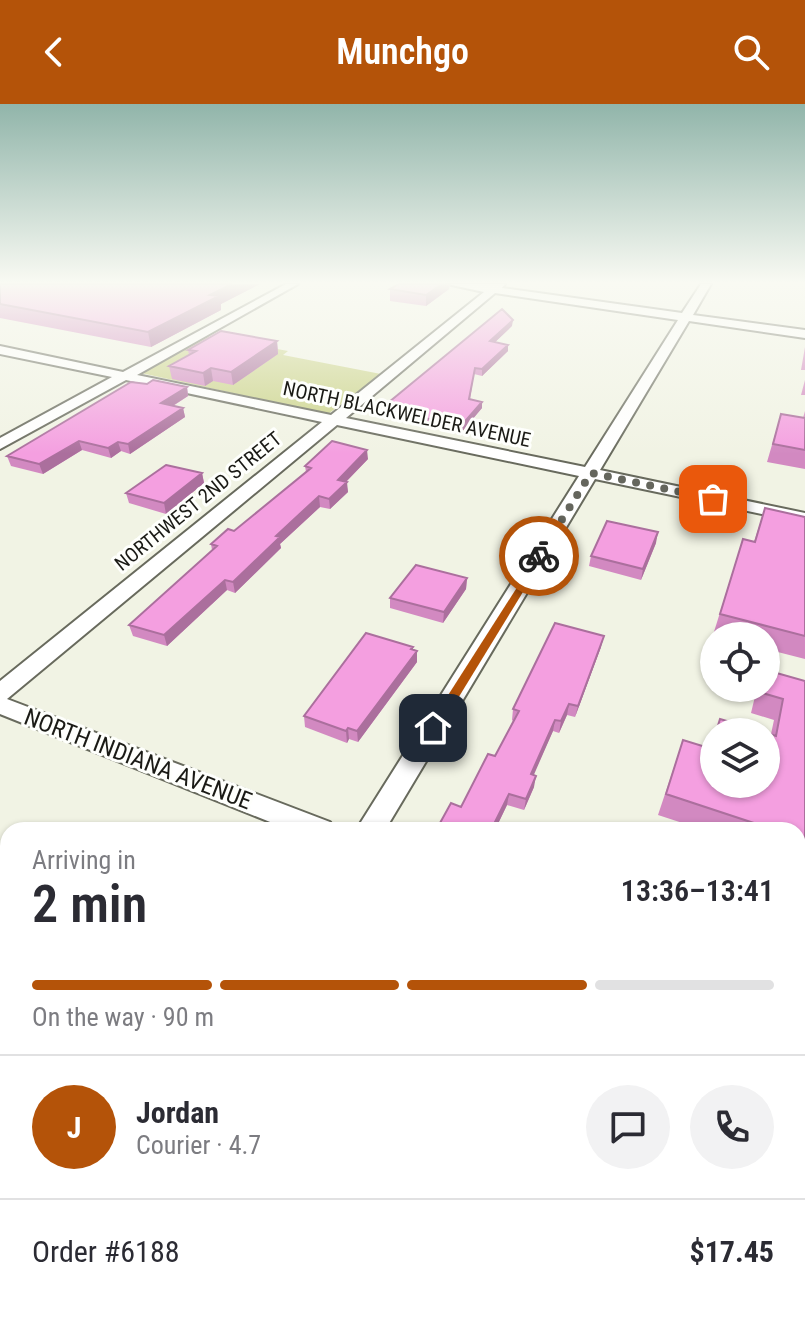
<!DOCTYPE html>
<meta charset="utf-8">
<style>
body{margin:0;font-family:"Roboto Condensed",sans-serif;background:#f2f2f3;color:#2b2b33;height:100vh;display:flex;flex-direction:column;font-size:30px;white-space:nowrap}
*{box-sizing:border-box;margin:0}
p{font-size:26px;color:#7c7c81}
.icon{flex:none;width:44px;height:44px;fill:none;stroke:currentColor;stroke-width:2;stroke-linecap:round;stroke-linejoin:round}
.map{position:relative;flex:1;overflow:hidden}
.details{position:absolute;left:0px;top:718px;width:806px;height:496px;display:flex;flex-direction:column;background:#fff;border-radius:24px 24px 0 0;box-shadow:0 2px 6px #0004}
.details>*{flex:none}
.tools{position:absolute;left:700px;top:518px;display:grid;gap:16px}
.tools a{display:grid;place-items:center;width:80px;height:80px;border-radius:50%;background:#fff;box-shadow:0 2px 6px #0004;font-size:40px}
.pin{position:absolute;display:grid;place-items:center;width:68px;height:68px;color:#fff;margin:-34px;border-radius:16px;box-shadow:0 4px 12px #0006}
.courier{position:absolute;display:grid;place-items:center;width:80px;height:80px;margin:-40px;border:6px solid #b45309;border-radius:50%;background:#fff;color:#222;box-shadow:0 2px 10px #0007}
.summary em{font-style:normal;font-weight:600}
.summary div{display:flex;flex-direction:column-reverse}
.summary{display:flex;align-items:center;justify-content:space-between;height:136px;padding:0 32px}
h1{font-size:52px;font-weight:600;line-height:60px}
.bar{display:grid;grid-template-columns:repeat(4,1fr);gap:12px 8px;align-content:center;height:96px;padding:0 32px}
.bar i{height:10px;border-radius:6px;background:#e1e1e2}
.bar .active{background:#b45309}
.bar p{grid-column:span 4}
.line{display:flex;align-items:center;gap:20px;padding:0 32px;border-top:2px solid #e1e1e2}
.line div{flex:1}
.round{display:grid;place-items:center;flex:none;width:84px;height:84px;border-radius:42px;background:#f2f2f3}
header{display:flex;justify-content:space-between;align-items:center;height:104px;padding:0 32px;background:#b45309;color:#fff;font-size:36px;font-weight:600}
.map>svg:first-child{display:block}
.green{fill:#cbd38a}
.lines{fill:none;stroke-linecap:round;stroke-linejoin:round}
.street-casing{stroke:#686a5d;stroke-width:4}
.street{fill:#fff;fill-rule:evenodd}
.wall{fill:#d289c1}
.shaded-wall{fill:#ab6f9d}
.building{fill:#f49fe0;stroke:#ab6f9d;stroke-width:2}
.route{fill:#b45309}
.done{stroke:#65665d;stroke-width:8;stroke-dasharray:0 14.4}
.labels{text-anchor:middle;stroke-width:6;stroke-linejoin:round;paint-order:stroke}
.far-street-label{font-size:20px;fill:#1a1a15;stroke:#fefffc}
.street-label{font-size:24px;fill:#1a1a15;stroke:#fefffc}
</style>
<header><svg class="icon" aria-label="back" viewBox="0 0 24 24"><path d="M15 5l-7 7 7 7"/></svg>Munchgo<svg class="icon" aria-label="search" viewBox="0 0 24 24"><circle cx="10" cy="10" r="6"/><path d="M15 15l6 6"/></svg></header>
<div class="map">
<svg width="805" height="1214" viewBox="0 0 805 1214">
<rect width="100%" height="100%" fill="#f1f3e4"/>
<path class="green" d="M205 232 288 247 283 251 381 270 328 310 141 269Z"/>
<g class="lines">
<g class="street-casing">
<path id="street" d="M286 180H298L137 271 331 311 484 188 447 180H505L502 184 682 209 701 180H711L693 211 805 226V234L689 217 600 366 805 409V419L595 375 385 726H356L579 372 337 321 7 595 330 718 334 726H290L0 610V577L322 318 126 276 0 345V334L112 273 0 250V242L123 268ZM495 189 678 216 585 363 346 314Z
M798 898 805 900V933L798 931Z
M52 1206H96L93 1214H49Z"/>
</g>
<use href="#street" class="street"/>
</g>
<path class="wall" d="M0 180H260L221 200V206L151 243 0 214Z
M399 180H450L449 185 426 202 390 197V185Z
M512 222 495 238 508 247 482 272 474 270 470 295 482 298V304L460 330 383 310V303Z
M277 237 278 250 233 281 213 277 205 282 172 275 169 262 189 251 188 246Z
M805 243V266H801Z
M805 276V291H801Z
M187 283 188 292 173 302 183 304 185 313 130 350 121 347 111 354 82 346 43 370 11 362 7 352Z
M805 307V365L767 358 781 310 803 314Z
M368 355 346 378 348 388 330 405 320 403 280 440 281 444 235 489 227 486 167 542 133 532 129 521 212 446 211 440 234 427 306 368 305 362Z
M202 369 204 379 166 410 129 399 126 389Z
M765 404 805 413V555L766 545V532L713 531 743 435 754 438Z
M656 439 641 476 589 462 591 452Z
M467 474 466 485 443 519 390 504V494Z
M601 543 575 613 567 611 559 629 553 627 533 671 534 683 524 706 507 701 495 726H440V719L461 703 495 652 513 617 512 616 513 605Z
M413 546 417 547V558L358 638 349 635 347 639 305 623 304 612Z
M805 577V814L798 811 799 759 798 758V726H704L658 711 683 636 709 644 714 630V680L771 630 774 616 751 609 757 584H766Z
M798 937 805 939V1145L798 1142Z"/>
<path class="shaded-wall" d="M232 180H260L221 200V206L151 243 148 228 210 191Z
M442 180H450L449 185 426 202V191Z
M513 216 512 222 490 243V237Z
M277 237 278 250 233 281 231 268Z
M508 241V247L482 272V265Z
M211 264 213 277 205 282 203 269Z
M187 283 188 292 163 308 161 299Z
M482 298V304L460 330V323Z
M183 304 185 313 130 350 128 340Z
M79 337 82 346 43 370 39 360Z
M118 338 121 347 111 354 108 344Z
M367 346 368 355 338 386V376Z
M202 369 204 379 166 410 164 399Z
M347 378 348 388 330 405 329 395Z
M319 392 320 403 280 440 281 444 235 489 233 478 276 432Z
M658 428 656 439 641 476 643 465Z
M467 474 466 485 443 519 444 508Z
M225 476 227 486 167 542 164 531Z
M604 532 601 543 575 613 578 602Z
M413 543V552L417 547V558L358 638 357 627Z
M569 600 567 611 559 629 561 617Z
M555 616 553 627 529 682 531 670Z
M348 624 349 635 347 639 346 627Z
M536 672 534 683 524 706 526 695Z
M509 690 507 701 495 726H491Z
M0 1095 6 1101 0 1109Z"/>
<path class="building" d="M0 180H232L210 191 219 192 148 228 0 200Z
M399 180H442L426 191 390 185Z
M502 205 513 216 490 237 508 241 482 265 475 264 469 295 482 298 460 323 383 303Z
M221 227 277 237 231 268 211 264 203 269 169 262 196 247 188 246Z
M153 276 187 283 161 299 183 304 128 340 118 338 108 344 79 337 39 360 7 352 131 278 147 280Z
M781 310 805 314V346L773 340Z
M332 337 367 346 338 376 347 378 329 395 319 392 276 432 280 433 233 478 225 476 164 531 129 521 217 442 211 440 228 425 234 427 311 364 305 362Z
M166 361 202 369 164 399 126 389Z
M765 404 805 413V532L720 510 743 435 755 438Z
M607 417 658 428 643 465 591 452Z
M416 461 467 474 444 508 390 494Z
M555 519 604 532 578 602 569 600 561 617 555 616 531 670 536 672 526 695 509 690 491 726H459L440 719 451 699 461 703 488 650 495 652 519 607 513 605Z
M366 529 413 543 411 545 417 547 357 627 348 624 346 627 304 612Z
M766 566 805 577V736L798 734V726H775L666 690 683 636 712 645 714 637V680H766V629L776 632 783 595 759 588 760 584H766Z
M720 615 764 628H716Z
M798 937 805 939V1124L798 1121Z
M8 972V1052L0 1047V981Z
M520 1206H737L753 1214H518Z"/>
<linearGradient id="sky" x2="0" y2="1"><stop stop-color="#91b5aa"/><stop offset="0.51" stop-color="#f9faf3"/><stop offset="1" stop-color="#f9faf3" stop-opacity="0"/></linearGradient>
<rect width="805" height="350" fill="url(#sky)"/>
<path class="route" d="M539 449 545 452 438 627H429V621Z"/>
<g class="lines">
<path class="done" d="M539 452 591 369 713 395"/>
</g>
<g class="labels">
<g class="far-street-label">
<text transform="translate(407 310) rotate(12)" y="7">NORTH BLACKWELDER AVENUE</text>
<text transform="translate(198 397) rotate(-39)" y="7">NORTHWEST 2ND STREET</text>
</g>
<g class="street-label">
<text transform="translate(138 655) rotate(21)" y="8">NORTH INDIANA AVENUE</text>
</g>
</g>
</svg>
<div class="tools">
<a><svg class="icon" aria-label="locate" viewBox="0 0 24 24"><circle cx="12" cy="12" r="6"/><path d="M12 2v4M12 18v4M2 12h4M18 12h4"/></svg></a>
<a><svg class="icon" aria-label="layers" viewBox="0 0 24 24"><path d="M12 4l9 5-9 5-9-5zM3 14l9 5 9-5"/></svg></a>
</div>
<div class="pin" style="left:713px;top:395px;background:#ea580c"><svg class="icon" aria-label="bag" viewBox="0 0 24 24"><path d="M5 8h14l-1 12H6zM9 8a3 3 0 0 1 6 0"/></svg></div>
<div class="pin" style="left:433px;top:624px;background:#1f2937"><svg class="icon" aria-label="home" viewBox="0 0 24 24"><path d="M3 11l9-7 9 7M6 9v11h12V9"/></svg></div>
<div class="courier" style="left:539px;top:452px"><svg class="icon" aria-label="bike" viewBox="0 0 24 24"><circle cx="6" cy="16" r="4"/><circle cx="18" cy="16" r="4"/><path d="M6 16l4-8h5l3 8M10 8l3 8H6M13 5h3"/></svg></div>
<section class="details">
<div class="summary"><div><h1>2 min</h1><p>Arriving in</p></div><em>13:36–13:41</em></div>
<div class="bar"><i class="active"></i><i class="active"></i><i class="active"></i><i></i><p>On the way · 90 m</p></div>
<div class="line" style="height:144px"><b class="round" style="background:#b45309;color:#fff">J</b><div><b>Jordan</b><p>Courier · 4.7</p></div><a class="round"><svg class="icon" aria-label="chat" viewBox="0 0 24 24"><path d="M4 5h16v11H9l-5 4z"/></svg></a><a class="round"><svg class="icon" aria-label="phone" viewBox="0 0 24 24"><path d="M5 4h4l2 5-3 2q2 4 5 5l2-3 5 2v4C11 20 4 13 5 4z"/></svg></a></div>
<div class="line" style="height:104px"><div>Order #6188</div><b>$17.45</b></div>
</section>
</div>
